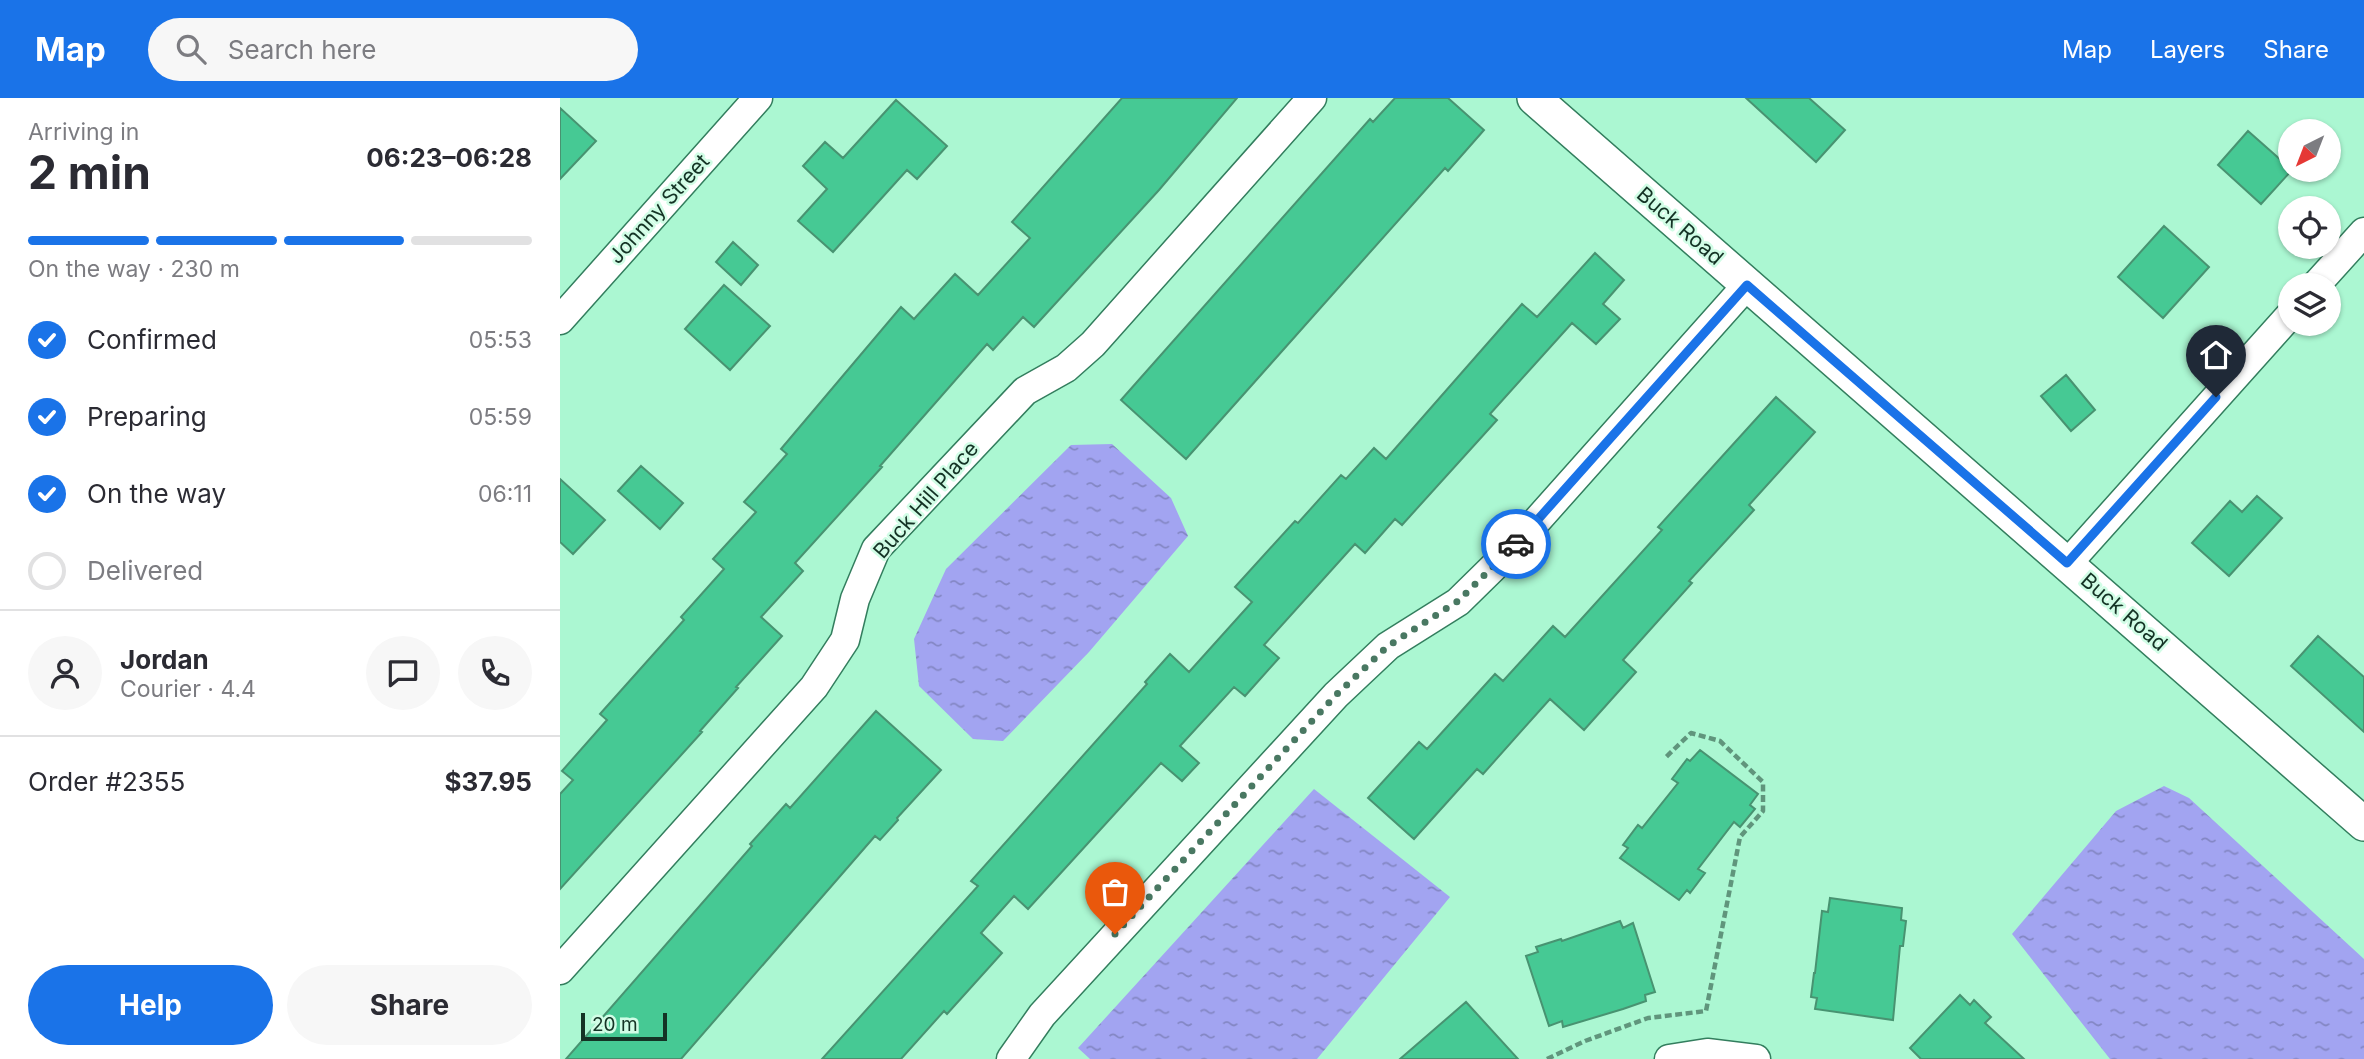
<!DOCTYPE html>
<meta charset="utf-8">
<style>
body{margin:0;font-family:Inter,sans-serif;background:#f7f7f7;color:#2b2b33;height:100vh;display:flex;flex-direction:column;font-size:26px;white-space:nowrap}
*{box-sizing:border-box;margin:0}
p{font-size:23px;color:#7c7c81}
.icon{flex:none;width:38px;height:38px;fill:none;stroke:currentColor;stroke-width:2;stroke-linecap:round;stroke-linejoin:round}
.map{position:relative;flex:1;overflow:hidden}
.side{display:flex;flex-direction:column;background:#fff;width:560px}
.side>*{flex:none}
.needle{width:46px;rotate:222deg}
.controls{position:absolute;left:1718px;top:21px;display:grid;gap:14px}
.controls a{display:grid;place-items:center;width:63px;height:63px;border-radius:50%;background:#fff;box-shadow:0 2px 5px #0004;font-size:35px}
.scale{position:absolute;left:21px;bottom:18px;width:86px;box-sizing:border-box;padding-left:7px;border:4px solid #143325;border-top:0;font-size:19px;line-height:24px;white-space:nowrap;color:#143325;-webkit-text-stroke:5px #d1fde6;paint-order:stroke}
.pin{position:absolute;display:grid;place-items:center;width:60px;height:60px;color:#fff;margin:-72px -30px;border-radius:50% 50% 50% 0;rotate:-45deg;box-shadow:0 0 7px #0007}
.pin .icon{rotate:45deg}
.courier{position:absolute;display:grid;place-items:center;width:70px;height:70px;margin:-35px;border:5px solid #1a73e8;border-radius:50%;background:#fff;color:#222;box-shadow:0 2px 9px #0007}
.headline em{font-style:normal;font-weight:700}
.headline div{display:flex;flex-direction:column-reverse}
.headline{display:flex;align-items:center;justify-content:space-between;height:119px;padding:0 28px}
h1{font-size:46px;font-weight:700;line-height:52px}
.bar{display:grid;grid-template-columns:repeat(4,1fr);gap:10px 7px;align-content:center;height:84px;padding:0 28px}
.bar i{height:9px;border-radius:5px;background:#e1e1e2}
.bar .on{background:#1a73e8}
.bar p{grid-column:span 4}
.line{display:flex;align-items:center;gap:18px;padding:0 28px;border-top:2px solid #e1e1e2}
.line div{flex:1}
.round{display:grid;place-items:center;flex:none;width:74px;height:74px;border-radius:37px;background:#f7f7f7}
ol{padding:0 28px;list-style:none}
li{display:flex;align-items:center;gap:21px;height:77px}
li p{margin-inline-start:auto}
li .icon{padding:7px;border-radius:50%;background:#1a73e8;color:#fff;stroke-width:4}
li:last-child{color:#7c7c81}
li i{width:38px;height:38px;border:4px solid #e1e1e2;border-radius:50%}
.primary-button{display:flex;gap:14px;margin-top:auto;padding:14px 28px}
.primary-button a{flex:1;height:80px;border-radius:42px;background:#1a73e8;color:#fff;font-size:28px;font-weight:700;line-height:80px;text-align:center}
.primary-button a+a{background:#f7f7f7;color:#2b2b33}
header{display:flex;align-items:center;gap:42px;box-sizing:border-box;height:98px;padding:0 35px;background:#1a73e8;color:#fff}
header strong{font-size:33px}
nav{display:flex;gap:38px;margin-inline-start:auto;font-size:24px}
.search{width:490px;height:63px;background:#f7f7f7;display:flex;align-items:center;gap:18px;box-sizing:border-box;padding:0 24px;border-radius:38px;color:#7c7c81;font-size:26px}
main{display:flex;flex:1;min-height:0}
.map>svg:first-child{display:block}
.water{fill:url(#water-ripples)}
.building{fill:#46c994;stroke:#489371;stroke-width:2}
.lines{fill:none;stroke-linecap:round;stroke-linejoin:round}
.minor-casing{stroke:#337e5e;stroke-width:31}
.tertiary-casing{stroke:#337e5e;stroke-width:36}
.path{stroke:#60957c;stroke-width:4.5;stroke-dasharray:7 3.5;stroke-linecap:butt}
.minor{stroke:#fff;stroke-width:28}
.tertiary{stroke:#fff;stroke-width:33}
.done{stroke:#497862;stroke-width:7;stroke-dasharray:0 12.6}
.route{stroke:#1a73e8;stroke-width:9}
.labels{text-anchor:middle;stroke-width:5;stroke-linejoin:round;paint-order:stroke}
.street-label{font-size:21px;fill:#143325;stroke:#d1fde6}
</style>
<header>
<strong>Map</strong>
<div class="search"><svg class="icon" aria-label="search" viewBox="0 0 24 24"><circle cx="10" cy="10" r="6"/><path d="M15 15l6 6"/></svg>Search here</div>
<nav><a>Map</a><a>Layers</a><a>Share</a></nav>
</header>
<main>
<section class="side">
<div class="headline"><div><h1>2 min</h1><p>Arriving in</p></div><em>06:23–06:28</em></div>
<div class="bar"><i class="on"></i><i class="on"></i><i class="on"></i><i></i><p>On the way · 230 m</p></div>
<ol>
<li><svg class="icon" aria-label="check" viewBox="0 0 24 24"><path d="M5 12l5 5 9-10"/></svg>Confirmed<p>05:53</p></li>
<li><svg class="icon" aria-label="check" viewBox="0 0 24 24"><path d="M5 12l5 5 9-10"/></svg>Preparing<p>05:59</p></li>
<li><svg class="icon" aria-label="check" viewBox="0 0 24 24"><path d="M5 12l5 5 9-10"/></svg>On the way<p>06:11</p></li>
<li><i></i>Delivered</li>
</ol>
<div class="line" style="height:126px"><a class="round"><svg class="icon" aria-label="person" viewBox="0 0 24 24"><circle cx="12" cy="8" r="4"/><path d="M4 21q1-7 8-7t8 7"/></svg></a><div><b>Jordan</b><p>Courier · 4.4</p></div><a class="round"><svg class="icon" aria-label="chat" viewBox="0 0 24 24"><path d="M4 5h16v11H9l-5 4z"/></svg></a><a class="round"><svg class="icon" aria-label="phone" viewBox="0 0 24 24"><path d="M5 4h4l2 5-3 2q2 4 5 5l2-3 5 2v4C11 20 4 13 5 4z"/></svg></a></div>
<div class="line" style="height:91px"><div>Order #2355</div><b>$37.95</b></div>
<div class="primary-button"><a>Help</a><a>Share</a></div>
</section>
<div class="map">
<svg width="1804" height="961" viewBox="0 0 1804 961">
<defs>
<pattern id="water-ripples" width="26" height="14" patternUnits="userSpaceOnUse" patternTransform="scale(1.75)"><rect width="26" height="14" fill="#a2a4f1"/><path d="M2 4q2-2 4 0t4 0M15 11q2-2 4 0t4 0" fill="none" stroke="#8386c3"/></pattern>
</defs>
<rect width="100%" height="100%" fill="#abf7d2"/>
<path class="water" d="M552 346 611 400 628 438 529 554 443 643 413 641 359 588 354 541 386 471 511 347Z
M1604 688 1629 700 1804 861V961H1550L1452 836 1556 713Z
M754 691 890 799 757 961H530L518 950Z"/>
<path class="building" d="M562 0H677L599 92 474 229 463 219 433 252 427 246 320 368 322 369 235 465 243 473 201 519 222 538 176 589 178 590 140 633 142 634 0 791V696L13 682 2 673 47 622 40 616 124 522 121 519 164 471 153 461 196 414 184 404 227 356 221 351 341 209 354 221 395 176 418 197 470 140 452 124Z
M835 0H888L924 32 888 73 885 70 626 361 561 302 810 21 813 24Z
M1186 0H1249L1285 32 1256 64Z
M336 2 387 48 357 81 347 72 273 154 238 123 267 91 243 68 265 44 283 60Z
M0 10 36 43 0 81Z
M1688 33 1732 72 1701 106 1658 67Z
M1604 128 1649 169 1603 220 1558 179Z
M173 144 198 167 181 187 156 164Z
M1035 155 1064 182 1043 206 1060 221 1036 246 1012 225 930 316 937 322 842 427 835 421 805 455 795 446 704 547 719 560 685 598 674 589 620 648 639 665 622 683 601 665 468 811 454 798 421 835 442 855 387 916 384 913 341 961H262L418 788 411 783 587 586 585 584 610 556 629 574 692 504 675 489 735 423 738 425 781 377 786 381 814 350 826 361 962 206 977 219Z
M164 187 210 228 170 272 125 231Z
M1506 277 1535 312 1511 333 1481 298Z
M1216 299 1255 334 1189 407 1194 412 1129 483 1132 485 1063 562 1076 574 1024 632 990 601 923 676 917 671 854 741 808 700 859 644 867 651 935 576 943 583 993 528 1005 539 1102 432 1098 429Z
M81 368 123 405 100 431 58 393Z
M0 381 45 422 13 456 0 444Z
M1697 398 1722 420 1669 478 1632 445 1670 403 1682 414Z
M1758 538 1804 579V634L1731 568Z
M316 613 381 672 337 720 338 722 320 742 315 738 121 961H6L192 748 190 746 226 706 230 710Z
M1140 652 1198 696 1190 707 1195 711 1180 729 1174 724 1138 771 1145 775 1130 795 1127 792 1119 802 1060 760 1068 750 1063 747 1078 727 1082 730 1118 685 1112 681 1127 661 1130 663Z
M1270 800 1342 810 1341 822 1346 823 1343 848H1340L1333 922 1255 911 1257 900 1251 899 1254 875H1255L1262 813 1268 814Z
M1060 823 1063 830 1073 825 1095 894 1085 897 1086 903 1063 911 1003 929 1002 923 989 928 966 858 978 854 976 849 1001 841 1002 843Z
M1400 897 1410 907 1414 902 1431 919 1425 925 1464 961H1361L1350 950Z
M906 904 958 961H840Z"/>
<g class="lines">
<g class="minor-casing">
<path id="minor" d="M1756 187 1804 134
M0 222 198 0
M1508 465 1731 216
M0 872 254 589 285 542 295 501 316 451 465 293 506 270 533 246 752 0
M451 961 482 917 776 597 828 548 898 504 949 454 1187 187
M1109 961 1147 955 1196 961"/>
</g>
<g class="tertiary-casing">
<path id="tertiary" d="M974 0 1804 726"/>
</g>
<path class="path" d="M987 961 1025 943 1088 920 1146 913 1180 739 1203 713V684L1160 643 1131 635 1106 659"/>
<use href="#minor" class="minor"/>
<use href="#tertiary" class="tertiary"/>
</g>
<g class="lines">
<path class="done" d="M555 836 776 597 828 548 898 503 956 446"/>
<path class="route" d="M956 446 1187 187 1507 465 1656 299"/>
</g>
<g class="labels">
<g class="street-label">
<text transform="translate(99 111) rotate(-48)" y="7">Johnny Street</text>
<text transform="translate(1120 128) rotate(41)" y="7">Buck Road</text>
<text transform="translate(366 402) rotate(-49)" y="7">Buck Hill Place</text>
<text transform="translate(1564 514) rotate(41)" y="7">Buck Road</text>
</g>
</g>
</svg>
<div class="controls">
<a><svg class="needle" viewBox="-14 -14 28 28"><path d="M0-13l5 13h-10z" fill="#e53935"/><path d="M0 13l5-13h-10z" fill="#7c7c81"/></svg></a>
<a><svg class="icon" aria-label="locate" viewBox="0 0 24 24"><circle cx="12" cy="12" r="6"/><path d="M12 2v4M12 18v4M2 12h4M18 12h4"/></svg></a>
<a><svg class="icon" aria-label="layers" viewBox="0 0 24 24"><path d="M12 4l9 5-9 5-9-5zM3 14l9 5 9-5"/></svg></a>
</div>
<div class="scale">20 m</div>
<div class="pin" style="left:555px;top:836px;background:#ea580c"><svg class="icon" aria-label="bag" viewBox="0 0 24 24"><path d="M5 8h14l-1 12H6zM9 8a3 3 0 0 1 6 0"/></svg></div>
<div class="pin" style="left:1656px;top:299px;background:#1f2937"><svg class="icon" aria-label="home" viewBox="0 0 24 24"><path d="M3 11l9-7 9 7M6 9v11h12V9"/></svg></div>
<div class="courier" style="left:956px;top:446px"><svg class="icon" aria-label="car" viewBox="0 0 24 24"><path d="M5 17H2v-5l4-1 3-4h7l3 4 3 1v5h-3M9 17h6M6 11h13"/><circle cx="7" cy="17" r="2"/><circle cx="17" cy="17" r="2"/></svg></div>
</div>
</main>
